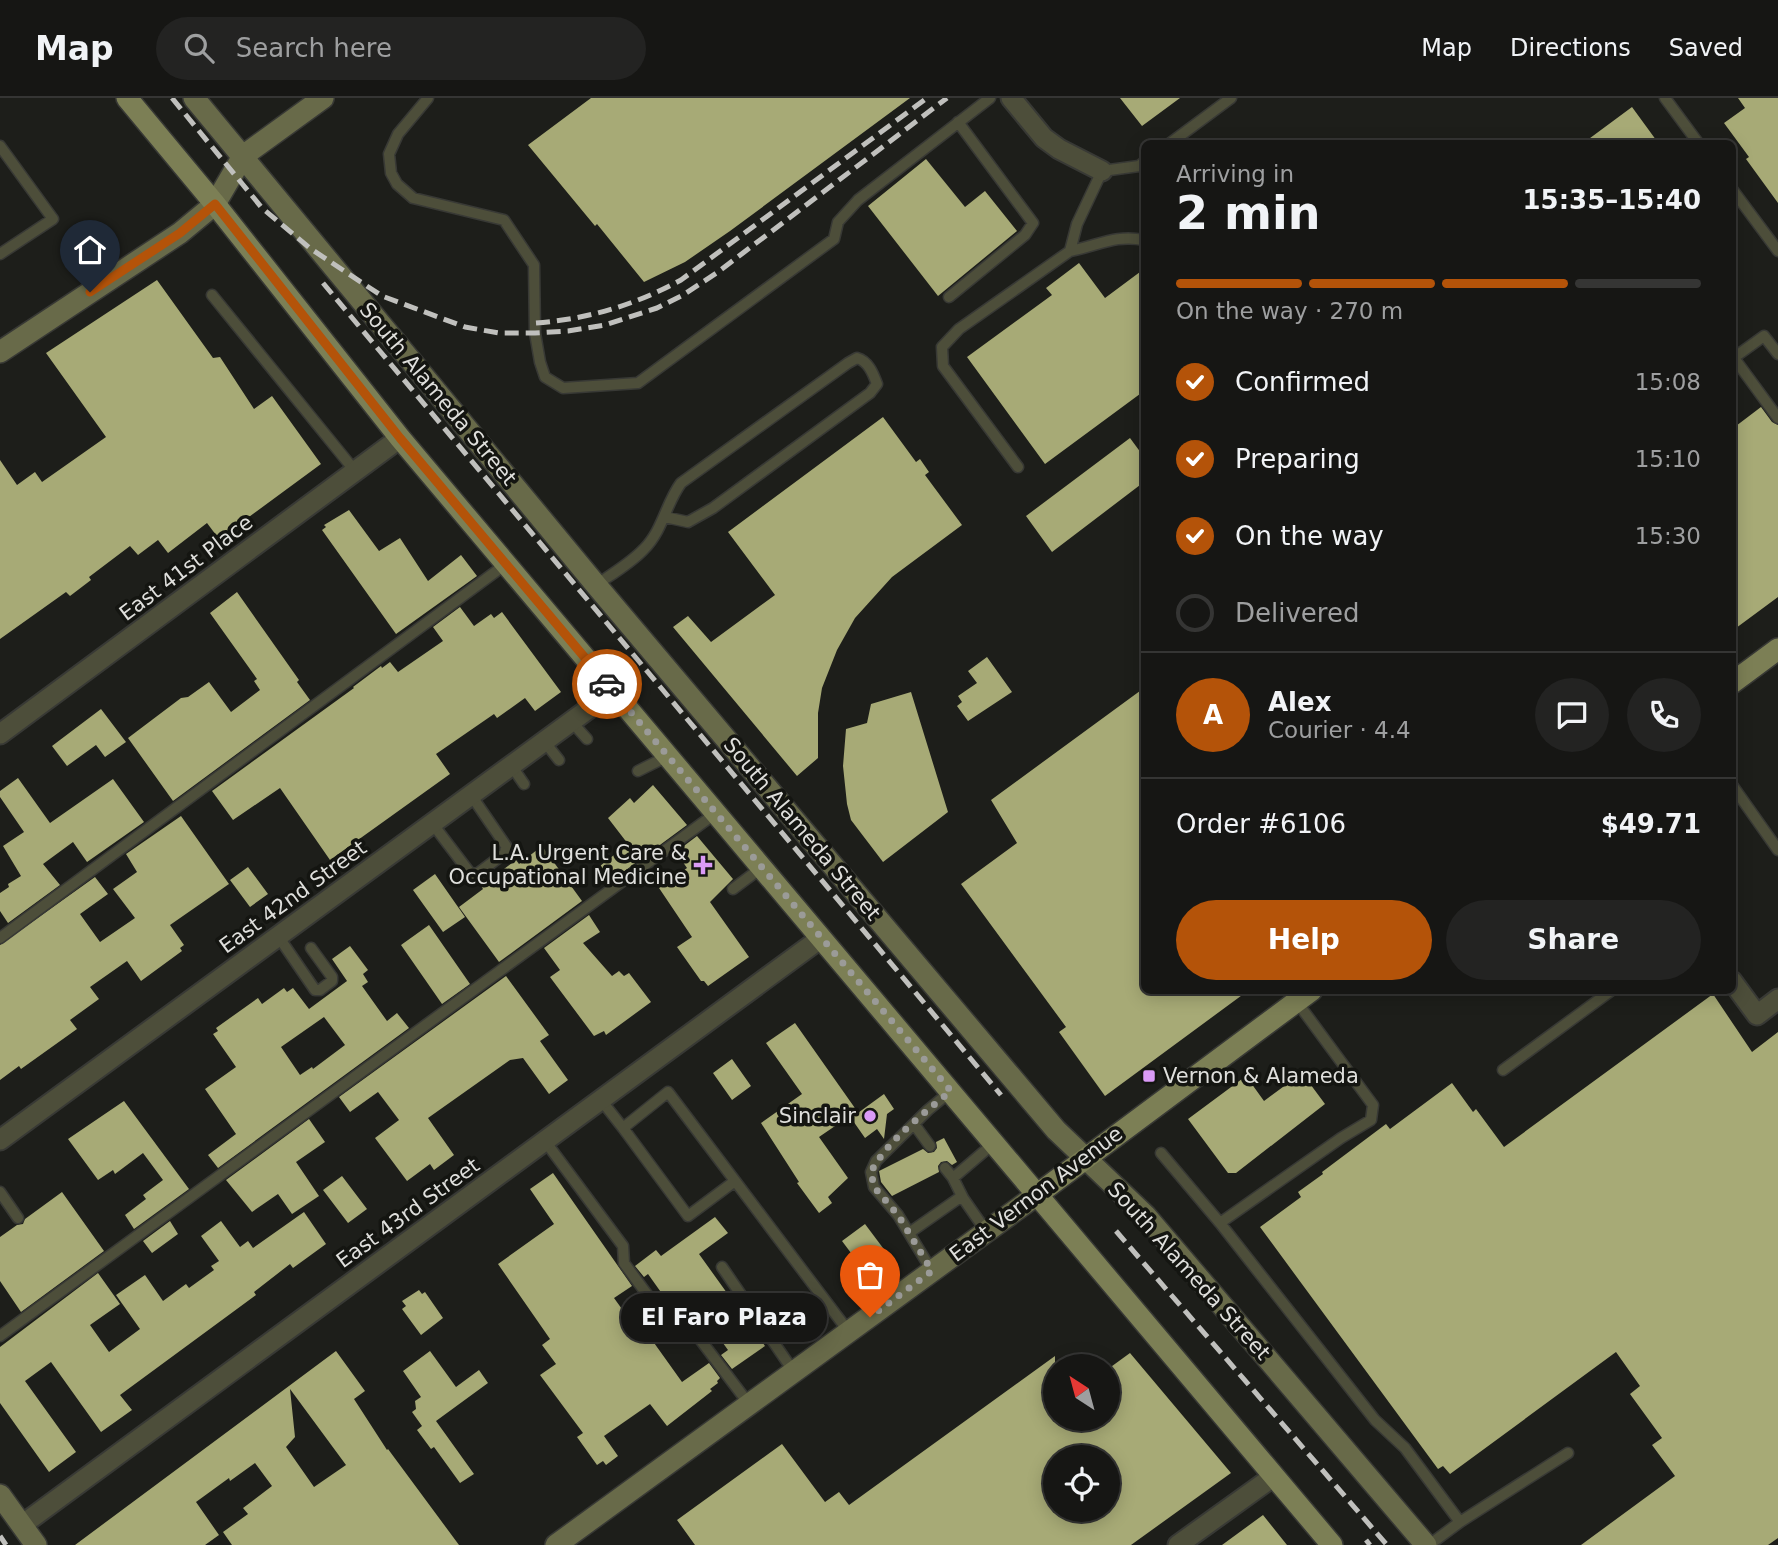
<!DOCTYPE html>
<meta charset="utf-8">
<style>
body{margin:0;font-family:"DejaVu Sans",sans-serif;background:#232322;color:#f1f3f6;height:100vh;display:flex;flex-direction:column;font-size:26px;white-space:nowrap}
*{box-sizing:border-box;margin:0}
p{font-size:23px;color:#9e9fa0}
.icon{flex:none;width:38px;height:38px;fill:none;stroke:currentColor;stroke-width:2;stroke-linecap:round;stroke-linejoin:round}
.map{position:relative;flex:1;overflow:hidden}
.details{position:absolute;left:1141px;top:42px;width:595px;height:854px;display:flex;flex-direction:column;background:#161614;border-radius:10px;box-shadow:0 4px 18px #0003,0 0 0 2px #353534}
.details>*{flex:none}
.needle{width:46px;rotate:324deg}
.fabs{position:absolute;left:1043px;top:1256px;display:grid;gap:14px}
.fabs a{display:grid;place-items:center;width:77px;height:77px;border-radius:50%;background:#161614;box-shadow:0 4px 18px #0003,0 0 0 2px #353534;font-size:35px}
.pin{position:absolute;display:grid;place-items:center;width:60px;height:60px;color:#fff;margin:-72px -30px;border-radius:50% 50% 50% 0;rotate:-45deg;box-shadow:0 0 7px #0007}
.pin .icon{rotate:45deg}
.courier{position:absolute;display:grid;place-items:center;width:70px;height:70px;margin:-35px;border:5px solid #b45309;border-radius:50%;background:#fff;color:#222;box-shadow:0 2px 9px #0007}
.bubble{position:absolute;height:49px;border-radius:24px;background:#161614;box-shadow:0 4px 18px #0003,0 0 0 2px #353534;font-size:23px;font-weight:600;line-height:49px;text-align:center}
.overview em{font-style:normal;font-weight:600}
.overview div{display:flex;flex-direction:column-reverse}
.overview{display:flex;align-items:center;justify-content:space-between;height:119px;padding:0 35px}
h1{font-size:46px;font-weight:600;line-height:52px}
.bar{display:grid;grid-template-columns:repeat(4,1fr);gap:10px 7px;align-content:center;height:84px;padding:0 35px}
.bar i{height:9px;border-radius:5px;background:#353534}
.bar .selected{background:#b45309}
.bar p{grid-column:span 4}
.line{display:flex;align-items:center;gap:18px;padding:0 35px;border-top:2px solid #353534}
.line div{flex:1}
.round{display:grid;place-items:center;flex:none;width:74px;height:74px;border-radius:37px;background:#232322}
ol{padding:0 35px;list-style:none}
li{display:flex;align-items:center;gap:21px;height:77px}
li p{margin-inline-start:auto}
li .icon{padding:7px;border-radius:50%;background:#b45309;color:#fff;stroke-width:4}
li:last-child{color:#9e9fa0}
li i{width:38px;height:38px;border:4px solid #353534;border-radius:50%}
.cta{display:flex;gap:14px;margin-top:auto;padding:14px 35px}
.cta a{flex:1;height:80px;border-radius:42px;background:#b45309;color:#fff;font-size:28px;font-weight:600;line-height:80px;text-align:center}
.cta a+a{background:#232322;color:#f1f3f6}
header{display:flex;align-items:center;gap:42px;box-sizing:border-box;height:98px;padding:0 35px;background:#161614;border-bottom:2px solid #353534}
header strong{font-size:33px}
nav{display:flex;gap:38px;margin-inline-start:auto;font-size:24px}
.search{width:490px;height:63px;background:#232322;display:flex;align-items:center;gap:18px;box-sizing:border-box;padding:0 24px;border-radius:38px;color:#9e9fa0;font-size:26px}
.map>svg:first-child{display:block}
.building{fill:#a7aa76;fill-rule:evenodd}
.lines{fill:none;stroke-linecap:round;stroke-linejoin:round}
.lane-casing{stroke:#383935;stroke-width:13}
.street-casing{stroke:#383935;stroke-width:23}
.secondary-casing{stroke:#383935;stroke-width:24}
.primary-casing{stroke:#383935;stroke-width:24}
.lane{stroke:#4d4e3a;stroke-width:10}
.street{stroke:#4d4e3a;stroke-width:19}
.secondary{stroke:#686a49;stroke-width:21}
.primary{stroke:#7c7f55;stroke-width:21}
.rail{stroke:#c0c0bd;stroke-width:5;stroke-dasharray:14 7;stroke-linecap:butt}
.done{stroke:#9b9b98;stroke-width:7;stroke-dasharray:0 12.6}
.route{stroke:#b45309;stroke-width:9}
.poi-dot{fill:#da9af6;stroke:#141511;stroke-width:2.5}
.labels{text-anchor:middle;stroke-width:7;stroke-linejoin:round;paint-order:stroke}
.street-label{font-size:21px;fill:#dfdfdc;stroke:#141511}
.poi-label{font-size:21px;fill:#dfdfdc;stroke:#141511;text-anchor:end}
</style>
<header>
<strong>Map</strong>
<div class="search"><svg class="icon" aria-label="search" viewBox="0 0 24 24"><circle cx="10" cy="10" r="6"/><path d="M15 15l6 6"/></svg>Search here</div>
<nav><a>Map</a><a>Directions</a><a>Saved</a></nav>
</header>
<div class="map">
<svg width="1778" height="1447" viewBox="0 0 1778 1447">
<rect width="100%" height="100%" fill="#1d1e1a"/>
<path class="building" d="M591 0H910L730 133 685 164 644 184 597 126 595 128 528 47Z
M1120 0H1180L1142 28Z
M1738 0H1778V105L1746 61 1749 59 1724 25 1745 10Z
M1632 9 1659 46H1582Z
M926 61 965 109 985 93 1017 133 938 198 868 108Z
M1079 165 1105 200 1144 171V293L1045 366 967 259 1052 197 1046 190Z
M157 182 213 260 220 259 254 311 272 298 321 366 219 441 207 425 168 455 158 442 138 457 130 448 89 479 91 482 70 498 66 494 0 541V362L17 387 35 374 42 384 106 339 46 255Z
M1761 309 1772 324 1778 327V499L1732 533V331Z
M883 319 916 364 920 361 929 374 925 377 962 427 892 479 855 520 837 552 822 590 818 615V660L797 678 673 529 688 518 711 544 775 497 728 434Z
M1130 340 1144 359V384L1052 454 1026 418Z
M349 412 379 453 400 440 428 483 461 457 477 478 396 536 322 432 326 429 324 427Z
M237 494 299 582 297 584 310 602 173 703 128 640 181 600 188 599 209 584 231 614 260 592 254 583 257 581 210 515Z
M460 509 474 528 491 516 494 520 502 514 561 594 535 613 525 600 497 620 494 616 436 656 450 676 330 762 280 690 233 722 212 693 354 590 353 589 381 568 382 570 390 564 398 574 443 543 433 529Z
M987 559 1012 594 968 623 957 608 962 604 958 598 977 585 968 573Z
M1144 590V892H1249L1105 998 1059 934 1066 929 961 786 1017 745 991 702Z
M911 594 948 714 883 764 851 722 847 706 843 668 846 631 867 625 871 606Z
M101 611 126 644 105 659 96 647 67 668 52 648Z
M18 680 50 725 113 681 144 724 87 764 73 744 43 766 60 787 8 825 0 813V795L9 789 8 786 21 778 3 748 24 734 0 699V693Z
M653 687 687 727 611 783 600 768 628 746 608 720 630 700 634 705Z
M181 718 229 786 170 827 184 847 180 850 182 853 141 883 127 863 90 889 99 901 70 922 77 931 21 971 19 968 0 982V847L95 779 108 796 80 816 100 844 135 820 113 791 137 774 126 756Z
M697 738 733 781 710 804 749 859 708 888 704 883H701L677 849 692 839 659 790 687 770 676 754Z
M542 748 582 803 499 864 459 809 483 791 481 788 516 762 519 766Z
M248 769 268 796 250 809 230 782Z
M435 776 465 819 443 834 413 792Z
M589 817 600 834 583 845 612 878 619 873 624 878 629 875 651 904 606 937 604 933 594 938 550 879 560 872 544 850Z
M429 827 470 886 442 906 401 847Z
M350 848 368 872 363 876 368 884 362 888 387 923 397 915 409 930 218 1070 208 1057 236 1036 205 991 236 969 213 936 218 933 216 930 258 900 262 906 284 890 287 894 293 890 309 911 347 883 332 861ZM324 919 345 947 313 971 312 969 300 977 281 949Z
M506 878 549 937 540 943 568 982 549 996 523 960 510 962 428 1020 454 1057 434 1072 430 1066 407 1083 375 1040 399 1022 378 994 350 1014 339 999Z
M1713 896 1752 954 1778 934V1440L1768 1447H1581L1675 1378 1652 1347 1662 1340 1630 1296 1640 1288 1616 1254 1450 1376 1443 1368 1438 1371 1260 1129 1301 1099 1298 1094 1323 1076 1322 1074 1386 1026 1390 1031 1452 985 1473 1014 1476 1011 1504 1049Z
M795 925 857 1013 819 1039 848 1080 828 1099 832 1105 819 1115 797 1085 799 1084 761 1025 802 996 766 945Z
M732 961 751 988 732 1002 713 975Z
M1302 975 1325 1006 1236 1075H1228L1188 1021 1246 978 1264 1003Z
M884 996 894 1011 887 1016 884 1041 877 1031 865 1040 851 1020Z
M124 1003 189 1091 134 1131 125 1117 146 1101 143 1097 163 1082 143 1055 115 1076 113 1072 98 1082 68 1041Z
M309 1021 325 1044 296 1064 319 1098 292 1116 278 1096 252 1114 226 1082Z
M944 1040 957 1064 952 1067 947 1063 941 1064 938 1068 939 1074 892 1098 881 1084 879 1073 923 1051 928 1055 934 1054 937 1050 936 1044Z
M553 1075 632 1188 614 1200 632 1225 637 1221 682 1284 709 1265 720 1280 717 1283 718 1285 710 1291 712 1293 667 1328 650 1306 604 1338 618 1358 606 1367 603 1363 597 1367 577 1339 583 1335 540 1277 556 1266 542 1247 550 1241 498 1166 554 1126 530 1091Z
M342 1078 367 1111 348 1125 323 1092Z
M62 1094 104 1153 21 1214 0 1183V1139L17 1127 23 1126 25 1121Z
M304 1114 326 1146 293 1170 290 1166 254 1194 256 1197 120 1297 132 1312 101 1334 51 1264 25 1283 76 1354 49 1374 0 1305V1249L98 1175 120 1206 90 1227 109 1254 140 1231 116 1197 145 1177 163 1203 186 1186 189 1190 214 1172 211 1168 219 1163 201 1138 221 1123 240 1149 248 1143 253 1150Z
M715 1119 728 1135 699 1156 765 1248 732 1271 721 1257 728 1252 697 1209 680 1221 648 1176 644 1179 635 1168 656 1152 661 1158Z
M170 1123 178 1136 152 1155 143 1143Z
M865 1126 886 1154 863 1171 842 1143Z
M419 1192 422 1196 425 1194 443 1220 421 1237 402 1211 406 1208 402 1203Z
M336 1253 365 1293 354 1301 387 1352 388 1351 459 1447H232L223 1434 248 1416 243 1410 272 1388 255 1365 230 1383 229 1380 196 1404 219 1437 205 1447H75ZM290 1291 346 1367 314 1389 286 1349 295 1339Z
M430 1253 456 1289 479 1272 488 1285 436 1323 474 1376 460 1385 434 1349 431 1351 417 1332 422 1328 412 1314 416 1311 415 1303 421 1299 403 1273Z
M1130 1255 1231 1375 1131 1447H695L677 1422 782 1346 825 1404 839 1394 849 1407 1055 1258V1321H1108V1271ZM1055 1360H1108V1412H1055Z
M1263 1417 1287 1447H1222Z"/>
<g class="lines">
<g class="lane-casing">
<path id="lane" d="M428 0 398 36 389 56 391 75 397 86 413 100 504 122 534 167 535 235 540 264 545 279 563 290 638 285 834 141 838 124 858 102 990 0
M1665 0 1699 46
M1169 46 1231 0
M0 48 53 121 0 156
M1732 91 1778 153
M1070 153C1098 148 1115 136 1144 142
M212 197 355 373
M949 199 1025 137 1033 125 958 24
M1734 260 1778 320
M1732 261 1764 238 1778 256
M1018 369 943 268 942 249 959 231 1070 153 1077 126 1102 73 1139 68 1144 64
M596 487C612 476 631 465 644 451 663 432 666 405 681 385L848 265 857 260C868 263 873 275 877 286L870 295 713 410 688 424 665 419
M571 623 587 641
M544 643 559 662
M511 667 524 686
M638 673 668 658
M1732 687 1778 752
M432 725 470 775 477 776 505 755 506 748 471 697
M733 791 761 770
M278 838 315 892H320L332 883V879L311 850
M0 840 506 466
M1297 904 1373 1007 1371 1022 1341 1040 1220 1125 1375 1322 1405 1350 1460 1424 1429 1447
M1503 972 1612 892
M601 1002 623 1030
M914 1026 930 1048
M545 1043 623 1148 624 1165 674 1233 696 1236 749 1306
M1161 1055 1220 1125
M945 1070 953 1080
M735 1083 688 1118 623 1030 668 994 849 1234
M0 1094 18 1120
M986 1133 963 1100 953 1080 994 1045
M909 1135 962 1098
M722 1169 794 1274
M932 1173 898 1117 874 1089 871 1074 876 1063 928 1012 951 993
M0 1238 716 715
M1460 1424 1568 1355"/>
</g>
<g class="street-casing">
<path id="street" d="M1011 0 1044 40 1059 51 1102 73
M0 636 400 340
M1732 883 1757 917 1778 901
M0 1042 613 593
M22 1427 821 840
M1178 1447 1274 1378"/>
</g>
<g class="secondary-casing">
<path id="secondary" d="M194 0 596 487 1056 1032 1146 1118 1426 1447
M0 254 180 135 215 106 243 58 323 0
M0 1397 36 1447
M556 1447 1038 1096"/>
</g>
<g class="primary-casing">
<path id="primary" d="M127 0 215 106 400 340 1332 1447
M1732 585 1778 551
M1038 1096 1312 892"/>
</g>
<use href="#lane" class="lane"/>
<use href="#street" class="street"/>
<use href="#secondary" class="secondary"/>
<use href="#primary" class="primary"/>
<path class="rail" d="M172 0 262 110 311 151 382 198 465 229 499 235H535L568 233 605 227 657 210 683 197 718 174 947 0
M323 185 1001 997
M536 225C588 221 635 207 681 182L927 0
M1116 1133 1387 1447
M0 1438 6 1447
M1366 1442 1370 1447"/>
</g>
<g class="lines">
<path class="done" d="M607 586 951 993C925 1014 886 1044 871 1074L874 1089 898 1117 932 1173 870 1219"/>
<path class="route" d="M90 194 180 135 215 106 400 340 607 586"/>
</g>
<g class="poi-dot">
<path d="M699.5 756.5h7v7h7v7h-7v7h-7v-7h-7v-7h7z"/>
<rect x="1142" y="971" width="14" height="14" rx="3.5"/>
<circle cx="870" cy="1018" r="7"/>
</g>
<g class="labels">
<g class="street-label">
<text transform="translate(438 296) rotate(50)" y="7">South Alameda Street</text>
<text transform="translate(186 470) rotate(-37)" y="7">East 41st Place</text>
<text transform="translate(802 731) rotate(50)" y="7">South Alameda Street</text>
<text transform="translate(293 799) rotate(-36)" y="7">East 42nd Street</text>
<text transform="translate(1036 1096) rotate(-37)" y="7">East Vernon Avenue</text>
<text transform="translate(408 1115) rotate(-36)" y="7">East 43rd Street</text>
<text transform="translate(1189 1173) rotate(48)" y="7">South Alameda Street</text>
</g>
<g class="poi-label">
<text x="687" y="762">L.A. Urgent Care &amp;<tspan x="687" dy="24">Occupational Medicine</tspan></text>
<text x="1163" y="985" text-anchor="start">Vernon &amp; Alameda</text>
<text x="856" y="1025">Sinclair</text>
</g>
</g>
</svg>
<div class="fabs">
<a><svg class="needle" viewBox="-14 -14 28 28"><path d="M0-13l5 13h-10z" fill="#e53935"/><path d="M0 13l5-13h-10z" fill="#9e9fa0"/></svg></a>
<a><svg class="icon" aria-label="locate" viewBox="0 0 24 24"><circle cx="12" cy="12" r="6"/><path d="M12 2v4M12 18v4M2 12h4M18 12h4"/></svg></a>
</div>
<div class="pin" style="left:870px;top:1219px;background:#ea580c"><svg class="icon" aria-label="bag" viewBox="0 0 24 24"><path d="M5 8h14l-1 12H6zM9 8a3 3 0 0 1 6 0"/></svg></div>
<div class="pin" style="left:90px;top:194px;background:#1f2937"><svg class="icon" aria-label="home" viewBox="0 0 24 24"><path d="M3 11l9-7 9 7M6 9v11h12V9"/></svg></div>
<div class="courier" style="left:607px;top:586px"><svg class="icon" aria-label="car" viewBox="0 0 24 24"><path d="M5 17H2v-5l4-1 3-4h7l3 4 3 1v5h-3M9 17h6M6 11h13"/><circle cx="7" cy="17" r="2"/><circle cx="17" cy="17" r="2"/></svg></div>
<div class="bubble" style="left:621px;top:1195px;width:206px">El Faro Plaza</div>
<section class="details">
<div class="overview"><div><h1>2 min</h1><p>Arriving in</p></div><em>15:35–15:40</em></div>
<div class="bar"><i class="selected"></i><i class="selected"></i><i class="selected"></i><i></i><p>On the way · 270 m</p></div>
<ol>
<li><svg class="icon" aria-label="check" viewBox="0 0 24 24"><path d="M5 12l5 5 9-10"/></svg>Confirmed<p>15:08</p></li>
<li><svg class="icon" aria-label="check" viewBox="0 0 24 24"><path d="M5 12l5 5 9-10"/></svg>Preparing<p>15:10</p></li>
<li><svg class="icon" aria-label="check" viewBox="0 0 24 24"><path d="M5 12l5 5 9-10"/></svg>On the way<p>15:30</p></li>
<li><i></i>Delivered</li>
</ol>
<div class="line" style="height:126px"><b class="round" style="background:#b45309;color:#fff">A</b><div><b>Alex</b><p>Courier · 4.4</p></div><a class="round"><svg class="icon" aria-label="chat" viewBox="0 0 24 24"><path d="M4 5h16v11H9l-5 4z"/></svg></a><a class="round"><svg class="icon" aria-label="phone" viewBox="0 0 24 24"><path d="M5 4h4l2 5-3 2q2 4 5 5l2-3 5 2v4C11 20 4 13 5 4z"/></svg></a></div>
<div class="line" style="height:91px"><div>Order #6106</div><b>$49.71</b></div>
<div class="cta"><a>Help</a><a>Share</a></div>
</section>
</div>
